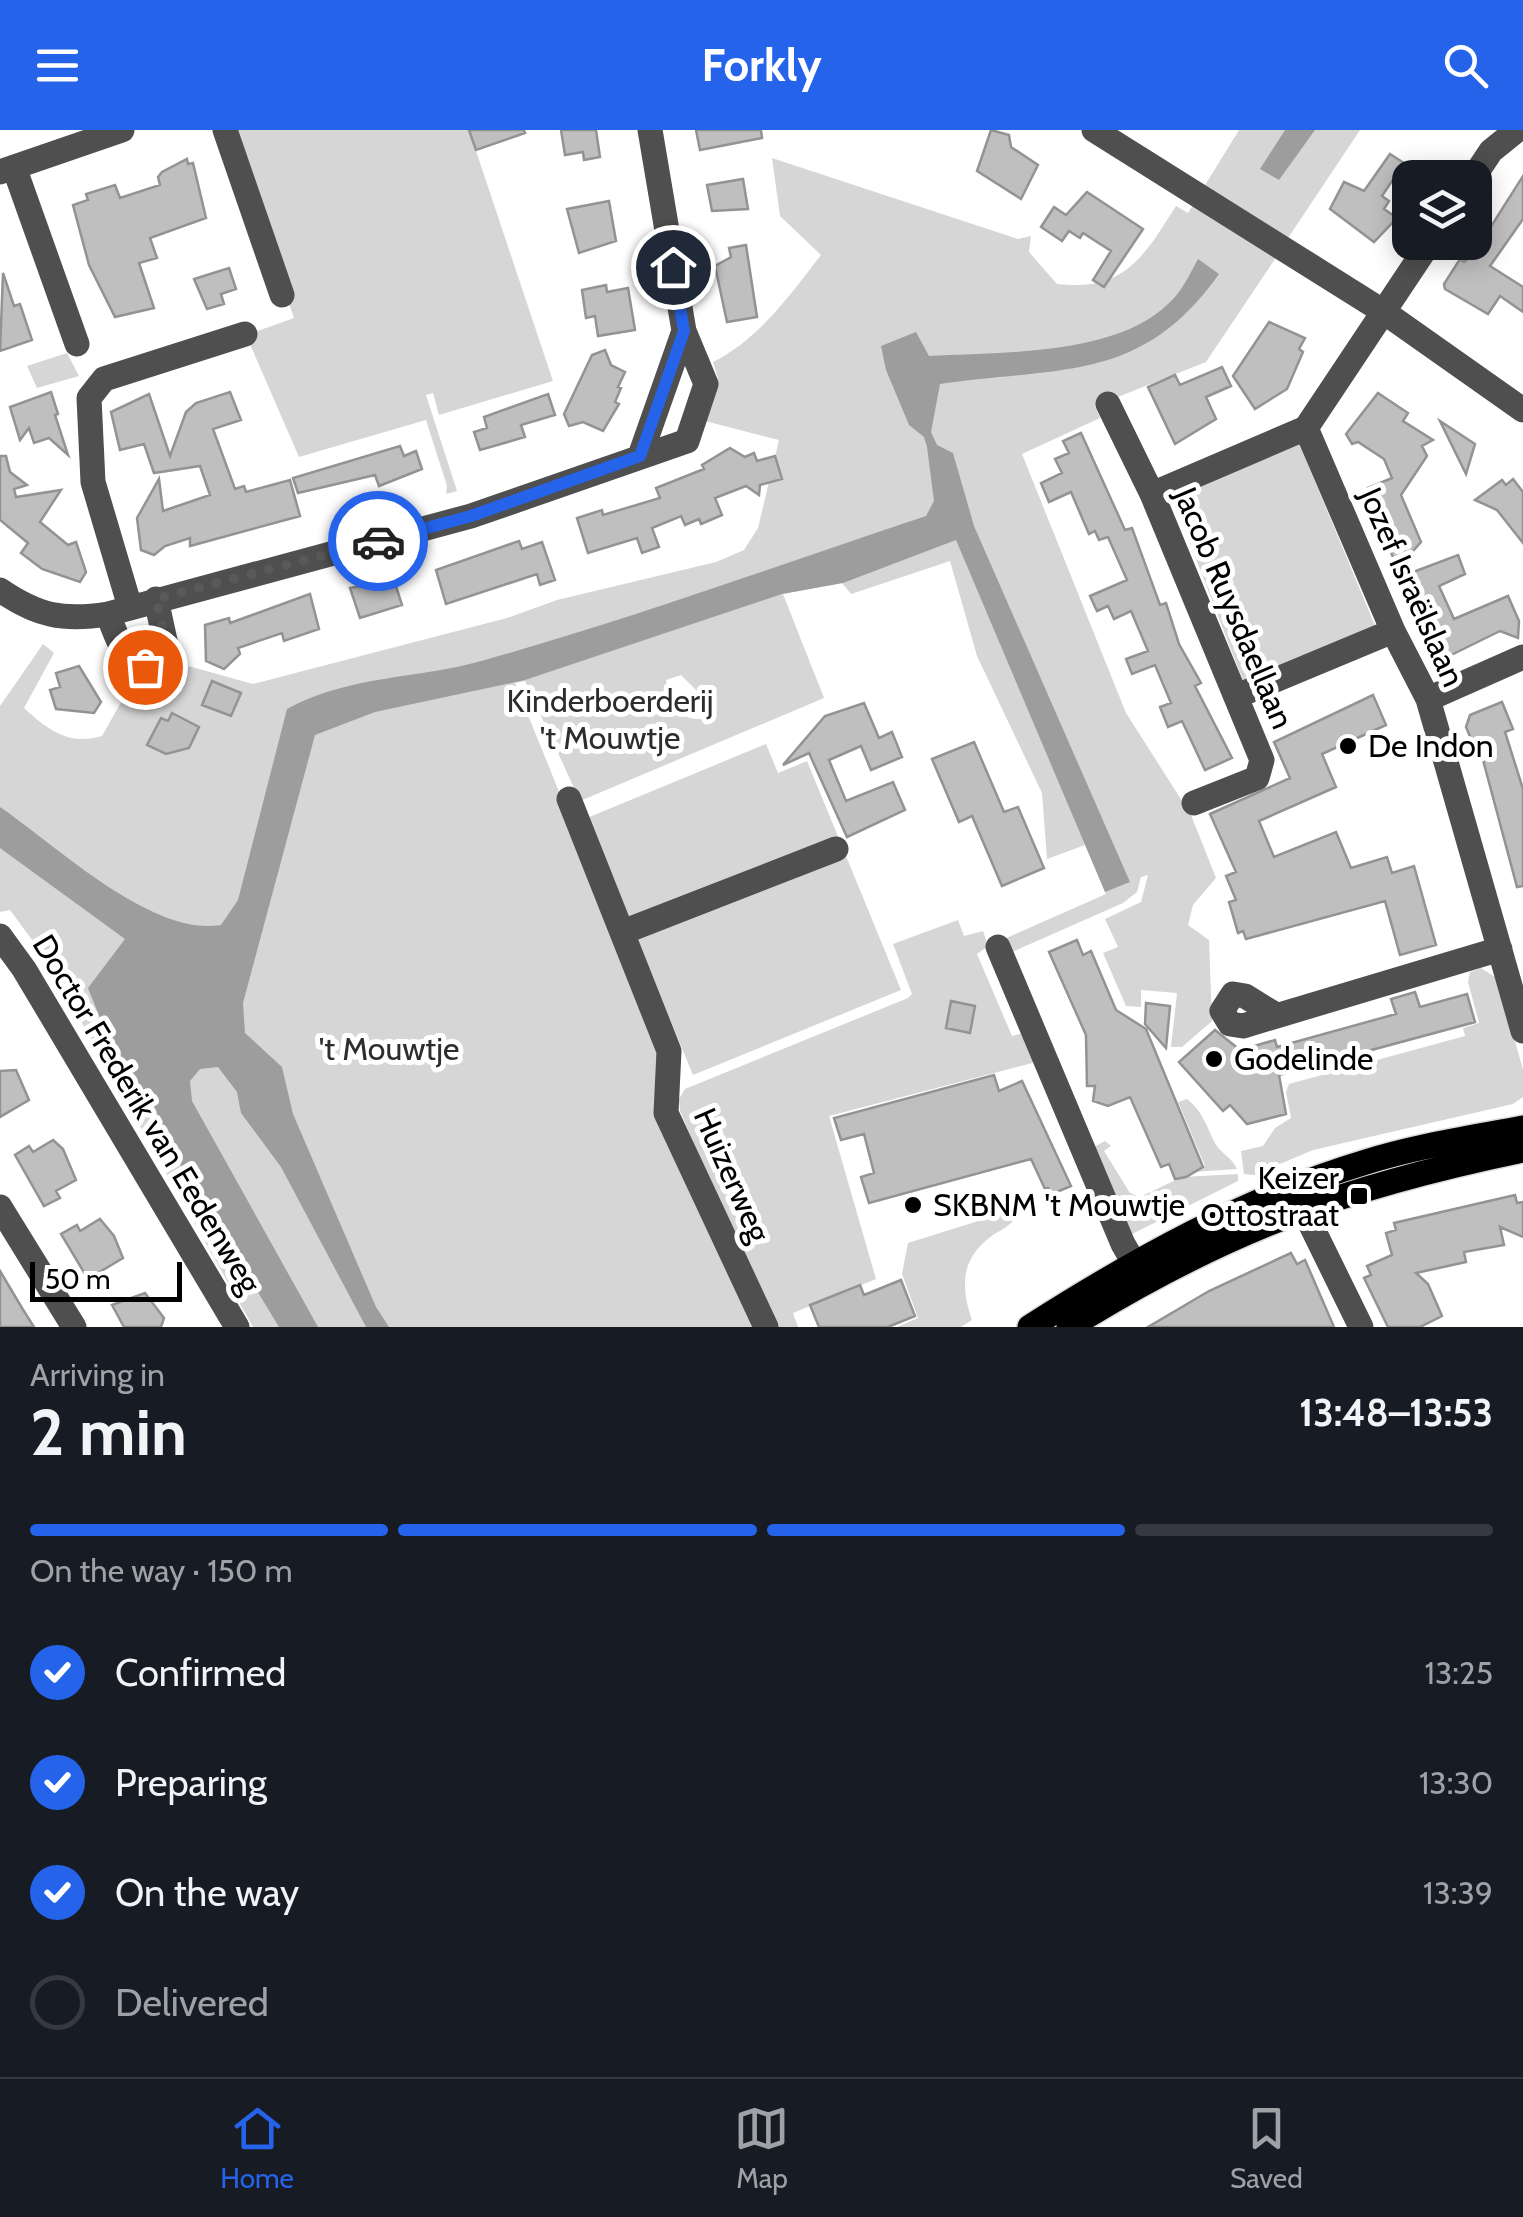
<!DOCTYPE html>
<meta charset="utf-8">
<style>
body{margin:0;font-family:Cabin,sans-serif;background:#242831;color:#f1f3f6;height:100vh;display:flex;flex-direction:column;font-size:38px;white-space:nowrap}
*{box-sizing:border-box;margin:0}
p{font-size:32px;color:#9ea1a6}
.icon{flex:none;width:55px;height:55px;fill:none;stroke:currentColor;stroke-width:2;stroke-linecap:round;stroke-linejoin:round}
.map{position:relative;height:1197px;overflow:hidden}
.drawer{display:flex;flex-direction:column;background:#171b24;flex:1}
.drawer>*{flex:none}
.controls{position:absolute;left:1392px;top:30px;display:grid;gap:20px}
.controls a{display:grid;place-items:center;width:100px;height:100px;border-radius:20px;background:#171b24;box-shadow:0 5px 25px #0003;font-size:50px}
.scale{position:absolute;left:30px;bottom:25px;width:152px;box-sizing:border-box;padding-left:10px;border:5px solid #000;border-top:0;font-size:28px;line-height:35px;white-space:nowrap;color:#000;-webkit-text-stroke:8px #fff;paint-order:stroke}
.pin{position:absolute;display:grid;place-items:center;width:85px;height:85px;color:#fff;margin:-42px;border:5px solid #fff;border-radius:50%;box-shadow:0 2px 10px #0007}
.courier{position:absolute;display:grid;place-items:center;width:100px;height:100px;margin:-50px;border:8px solid #2563eb;border-radius:50%;background:#fff;color:#222;box-shadow:0 2px 12px #0007}
.overview em{font-style:normal;font-weight:700}
.overview div{display:flex;flex-direction:column-reverse}
.overview{display:flex;align-items:center;justify-content:space-between;height:170px;padding:0 30px}
h1{font-size:65px;font-weight:700;line-height:75px}
.bar{display:grid;grid-template-columns:repeat(4,1fr);gap:15px 10px;align-content:center;height:120px;padding:0 30px}
.bar i{height:12px;border-radius:8px;background:#363941}
.bar .selected{background:#2563eb}
.bar p{grid-column:span 4}
ol{padding:0 30px;list-style:none}
li{display:flex;align-items:center;gap:30px;height:110px}
li p{margin-inline-start:auto}
li .icon{padding:10px;border-radius:50%;background:#2563eb;color:#fff;stroke-width:4}
li:last-child{color:#9ea1a6}
li i{width:55px;height:55px;border:5px solid #363941;border-radius:50%}
header{display:flex;justify-content:space-between;align-items:center;height:130px;padding:0 30px;background:#2563eb;color:#fff;font-size:45px;font-weight:700}
.tabs{display:flex;justify-content:space-around;align-items:center;height:140px;border-top:2px solid #363941;background:#171b24;font-size:28px;color:#9ea1a6}
.tabs a{display:grid;justify-items:center;gap:5px}
.tabs .selected{color:#2563eb}
.map>svg:first-child{display:block}
.green{fill:#d6d6d6;fill-rule:evenodd}
.water{fill:#9d9d9d}
.building{fill:#bfbfbf;stroke:#939393;stroke-width:2.5}
.lines{fill:none;stroke-linecap:round;stroke-linejoin:round}
.major-casing{stroke:#dbdbdb;stroke-width:28}
.minor{stroke:#4f4f4f;stroke-width:25}
.major{stroke:#000;stroke-width:25}
.done{stroke:#595959;stroke-width:10;stroke-dasharray:0 18}
.route{stroke:#2563eb;stroke-width:12}
.poi-dot{fill:#000;stroke:#fff;stroke-width:4}
.labels{text-anchor:middle;stroke-width:10;stroke-linejoin:round;paint-order:stroke}
.street-label{font-size:32px;fill:#000;stroke:#fff}
.park-label{font-size:32px;fill:#2d2d2d;stroke:#fff}
.poi-label{font-size:32px;fill:#000;stroke:#fff;text-anchor:start}
</style>
<header><svg class="icon" aria-label="menu" viewBox="0 0 24 24"><path d="M4 6h16M4 12h16M4 18h16"/></svg>Forkly<svg class="icon" aria-label="search" viewBox="0 0 24 24"><circle cx="10" cy="10" r="6"/><path d="M15 15l6 6"/></svg></header>
<div class="map">
<svg width="1523" height="1197" viewBox="0 0 1523 1197">
<rect width="100%" height="100%" fill="#fff"/>
<path class="green" d="M230 0H469L553 251 439 285 433 263 426 265 457 361 446 364 447 356 426 290 299 327 246 205 294 188Z
M1239 0H1360L1288 108 1322 128 1318 133 1285 114 1206 232 1095 276 1100 288 1022 324 1126 583 1191 685 1216 748 1193 775 1188 795 1209 810 1212 891 1182 917H1171L1177 863 1141 860V877L1126 876 1103 823 1118 817 1105 789 1141 772 1148 745 1141 747 1137 762 1123 773 1010 823 1004 809 1106 764 1085 715 1047 729 1042 663 977 526 950 431 851 464 842 453 783 464 824 568 580 671 525 551 515 553 654 896 661 962 761 1197H253L46 829 10 780 0 782V576L43 514 54 523 24 578C48 600 69 616 102 606L132 553 157 552 174 532 253 554 507 488 557 470 716 432 744 420 758 398 779 310 705 291 718 248 713 232C760 208 789 166 821 125L780 86 772 28 1018 109 1031 106 1029 122 1057 154C1125 162 1144 126 1176 76L1188 83ZM681 545 708 572 711 585 705 589C678 591 670 574 666 550Z
M67 223 79 246 37 258 27 236Z
M1299 313 1376 498 1244 553 1172 367Z
M766 614 778 643 807 631 901 860 693 945 587 688Z
M958 790 964 806 983 801 988 816 977 824 1012 906 1023 903 1036 932 829 986 876 1149 793 1183 798 1197H773L680 981 679 969 685 959 908 868 912 864 893 814Z
M1481 838 1498 849 1523 940V967L1513 974 1313 1020 1254 1045 1244 1044 1241 1021 1263 1016 1275 998 1291 988 1286 962 1289 954 1465 906 1463 898 1479 893 1468 852 1470 842Z
M1187 969C1203 982 1206 995 1215 1013 1221 1024 1232 1027 1237 1039L1194 1042 1205 1036 1178 972Z
M1105 1011 1111 1016 1104 1021 1130 1063 1140 1067 1182 1047 1238 1044V1051L1132 1104 1094 1017Z
M1014 1077 1017 1085C1011 1096 1004 1098 993 1105 961 1128 960 1155 972 1190L961 1197H897L918 1188 902 1144 908 1113 991 1087 998 1079Z"/>
<path class="water" d="M1285 0H1315L1279 50 1260 39Z
M1198 129 1219 144C1141 254 1060 236 940 254L931 302 937 315 953 323 974 396 1130 752 1105 762 956 410 843 453 782 464 525 550 375 582 315 605 243 873 245 903 282 937 293 984 376 1177 389 1197H366L281 1037 241 983 237 962 218 937 200 939 190 951 192 971 318 1197H279L116 928 88 858 125 809 0 718V677C57 716 152 807 221 795L238 770 287 579C348 545 419 549 485 530 634 488 779 435 926 386L934 371 927 317 924 307 909 295 886 240 881 216 916 202 929 226C999 222 1115 226 1168 174 1181 163 1190 144 1198 129Z"/>
<path class="building" d="M469 0H524L525 3 476 20Z
M561 0H596L600 27 584 30 583 22 565 25Z
M696 0H761L762 8 700 20Z
M991 0 1009 5 1011 17 1038 35 1021 69 977 41Z
M1390 24 1404 33 1382 66 1389 71 1384 79 1397 88 1374 112 1330 79 1344 52 1364 61Z
M187 29 188 34 193 33 206 88 150 108 157 128 139 133 154 178 115 187 89 135 73 75 88 70 86 64 115 55 120 68 160 55 158 47 162 42Z
M1523 46V89L1490 136 1523 157V182L1500 166 1488 184 1445 159 1444 154 1460 129 1464 132 1473 125Z
M743 49 748 79 712 81 707 55Z
M1087 62 1143 99 1104 157 1093 150 1111 121 1083 103 1080 108 1069 101 1062 111 1041 97 1054 77 1066 85Z
M609 71 616 111 579 123 567 79Z
M746 115 757 187 727 192 715 136 731 127 729 118Z
M229 138 236 159 221 164 224 174 207 179 194 149Z
M3 143 14 176 20 174 32 210 0 221Z
M606 155 607 162 628 158 635 200 598 206 595 186 586 188 582 160Z
M1269 192 1305 208 1299 219 1303 222 1287 259 1255 279 1233 246Z
M605 220 611 235 625 242 618 257 621 258 615 272 619 274 603 301 583 292 569 296 564 284 592 225Z
M1222 237 1231 256 1206 267 1216 289 1175 314 1148 257 1175 245 1180 255Z
M51 262 58 284 55 285 68 325 49 308 34 313 29 298 20 310 10 277Z
M230 262 241 290 213 299 235 359 244 356 246 362 290 350 300 386 190 416V408L165 416 154 425 141 420 137 388 159 349 163 381 210 365 200 336 154 343 144 314 120 320 111 282 149 264 170 326 186 282 196 273Z
M1378 263 1408 283 1403 291 1433 310 1422 316 1427 326 1401 365 1421 412 1398 438 1365 366 1370 363 1368 358 1392 348 1384 329 1358 312 1352 314 1346 304Z
M548 264 555 285 521 295 525 307 480 320 474 302 487 298 484 287Z
M1440 291 1475 314 1466 344Z
M1081 303 1125 400 1132 398 1160 475 1166 473 1179 514 1201 553 1195 556 1232 628 1205 640 1182 591 1168 597 1160 577 1171 573 1155 535 1132 544 1126 529 1148 521 1131 481 1114 489 1108 476 1097 481 1090 466 1127 450 1108 407 1099 410 1095 401 1089 404 1071 362 1049 372 1041 353 1062 343 1055 329 1069 323 1063 311Z
M400 316 404 326 416 321 422 339 379 356 375 345 298 363 293 348Z
M730 318 745 327 754 323 757 331 775 326 782 349 760 355 759 365 746 356 715 368 722 385 701 394 699 389 685 395 681 386 652 398 659 417 642 423 637 408 588 423 577 388 602 380 603 385 660 368 656 358 704 339 702 335Z
M0 326H6L10 342 27 355 14 359 16 367 61 360 40 392 68 415 76 412 86 442 80 452 42 439 21 423 28 413 0 390Z
M1513 349 1523 362V413L1497 380 1475 370 1502 350 1506 355Z
M519 411 522 419 542 412 555 450 540 455 537 444 446 474 436 440Z
M1458 425 1465 444 1439 456 1454 489 1508 466 1519 491 1518 508 1500 501 1445 528 1435 524 1416 473 1400 447Z
M394 450 402 475 360 488 350 458Z
M310 464 319 499 284 511 282 503 238 518 240 524 224 539 206 531 205 495 229 488 230 493Z
M79 536 101 572 94 583 56 579 50 560 60 557 56 543Z
M212 551 241 563 231 586 202 575Z
M1373 565 1386 595 1322 624 1336 657 1259 691 1274 727 1336 702 1351 738 1387 727 1392 743 1414 736 1436 815 1400 825 1385 771 1246 809 1243 801 1238 803 1229 772 1236 770 1226 746 1236 742 1210 684 1290 648 1274 612Z
M1502 572 1513 599 1505 602 1523 659V756L1517 757 1479 615 1474 616 1466 597 1470 585Z
M864 573 879 608 892 602 902 627 871 640 861 616 829 630 846 671 893 652 905 680 847 707 809 623 783 635 825 586Z
M172 583 199 597 189 618 166 624 147 615 161 588 168 591Z
M974 612 1004 682 1018 677 1044 738 1002 756 972 686 959 692 932 629Z
M1077 810 1083 825 1091 821 1116 880 1146 899 1203 1037 1186 1047 1175 1049 1169 1034 1161 1037 1130 967 1108 976 1093 971 1095 956H1087L1086 905 1049 822Z
M1415 862 1420 877 1467 864 1475 892 1279 945 1286 984 1247 994 1230 975 1223 981 1179 932 1215 900 1240 920 1275 910 1277 917 1396 884 1391 869Z
M951 871 975 876 970 903 946 898Z
M1146 873 1170 876 1166 918 1145 894Z
M16 940 29 970 0 987V941Z
M994 945 999 961 1022 951 1071 1056 1052 1064 1048 1058 1045 1059 1031 1029 869 1073 861 1047 874 1043 864 1004 841 1010 834 988Z
M53 1010 63 1019 76 1050 56 1061 60 1068 44 1076 15 1025 29 1016 33 1022Z
M1515 1065 1517 1073 1523 1072V1107L1500 1097 1504 1115 1464 1122 1466 1132 1416 1143 1428 1154 1442 1186 1420 1197H1388L1364 1148 1371 1145 1367 1136 1392 1125 1386 1103 1396 1100 1394 1093Z
M100 1089 114 1106 123 1128 88 1149 61 1104 77 1095 80 1101Z
M1291 1123 1297 1134 1305 1130 1334 1197H1148L1209 1161Z
M0 1141 22 1178 34 1197H0Z
M901 1150 915 1186 888 1197H819L810 1175 860 1155 864 1165Z
M145 1163 164 1188 161 1197H124L112 1175Z"/>
<g class="lines">
<g class="major-casing">
<path id="major" d="M1030 1197C1135 1130 1246 1068 1366 1032 1417 1016 1471 1008 1523 998
M1069 1197C1225 1100 1344 1057 1523 1020"/>
</g>
<path class="minor" d="M225 0 282 165
M1094 0 1384 182 1523 280
M14 37 77 214
M0 42 122 0
M1473 48 1491 21 1517 0
M1108 274 1152 364 1262 630 1257 648 1194 673
M1306 298 1393 501 1428 569 1523 901
M640 326 684 201
M1152 364 1306 298 1430 112
M0 460C38 486 63 491 108 484L471 386 687 311 706 254 684 201 650 0
M130 477 93 352 89 268 104 249 245 204
M108 484C118 511 136 565 167 520L156 469
M1237 566 1393 501
M1428 569 1523 527
M569 669 669 921 666 983 766 1197
M623 802 836 719
M0 806 24 839 237 1197
M998 817 1123 1114 1144 1150
M1276 885 1245 866 1233 864 1222 881 1230 894 1243 896 1500 819
M1301 1062 1309 1091 1361 1197
M0 1077 74 1197"/>
<use href="#major" class="major"/>
</g>
<g class="lines">
<path class="done" d="M145 537 159 532 167 520 156 469 378 411"/>
<path class="route" d="M378 411 471 386 640 326 684 201 673 137"/>
</g>
<g class="poi-dot">
<circle cx="1348" cy="616" r="10"/>
<circle cx="1214" cy="929" r="10"/>
<rect x="1349" y="1056" width="20" height="20" rx="5"/>
<circle cx="913" cy="1075" r="10"/>
</g>
<g class="labels">
<g class="street-label">
<text transform="translate(1412 457) rotate(66)" y="11">Jozef Israëlslaan</text>
<text transform="translate(1234 478) rotate(67)" y="11">Jacob Ruysdaellaan</text>
<text transform="translate(147 984) rotate(59)" y="11">Doctor Frederik van Eedenweg</text>
<text transform="translate(732 1045) rotate(66)" y="11">Huizerweg</text>
</g>
<g class="park-label">
<text x="610" y="582">Kinderboerderij<tspan x="610" dy="37">'t Mouwtje</tspan></text>
<text x="389" y="930">'t Mouwtje</text>
</g>
<g class="poi-label">
<text x="1368" y="627">De Indon</text>
<text x="1234" y="940">Godelinde</text>
<text x="1339" y="1059" text-anchor="end">Keizer<tspan x="1339" dy="37">Ottostraat</tspan></text>
<text x="933" y="1086">SKBNM 't Mouwtje</text>
</g>
</g>
</svg>
<div class="controls">
<a><svg class="icon" aria-label="layers" viewBox="0 0 24 24"><path d="M12 4l9 5-9 5-9-5zM3 14l9 5 9-5"/></svg></a>
</div>
<div class="scale">50 m</div>
<div class="pin" style="left:145px;top:537px;background:#ea580c"><svg class="icon" aria-label="bag" viewBox="0 0 24 24"><path d="M5 8h14l-1 12H6zM9 8a3 3 0 0 1 6 0"/></svg></div>
<div class="pin" style="left:673px;top:137px;background:#1f2937"><svg class="icon" aria-label="home" viewBox="0 0 24 24"><path d="M3 11l9-7 9 7M6 9v11h12V9"/></svg></div>
<div class="courier" style="left:378px;top:411px"><svg class="icon" aria-label="car" viewBox="0 0 24 24"><path d="M5 17H2v-5l4-1 3-4h7l3 4 3 1v5h-3M9 17h6M6 11h13"/><circle cx="7" cy="17" r="2"/><circle cx="17" cy="17" r="2"/></svg></div>
</div>
<section class="drawer">
<div class="overview"><div><h1>2 min</h1><p>Arriving in</p></div><em>13:48–13:53</em></div>
<div class="bar"><i class="selected"></i><i class="selected"></i><i class="selected"></i><i></i><p>On the way · 150 m</p></div>
<ol>
<li><svg class="icon" aria-label="check" viewBox="0 0 24 24"><path d="M5 12l5 5 9-10"/></svg>Confirmed<p>13:25</p></li>
<li><svg class="icon" aria-label="check" viewBox="0 0 24 24"><path d="M5 12l5 5 9-10"/></svg>Preparing<p>13:30</p></li>
<li><svg class="icon" aria-label="check" viewBox="0 0 24 24"><path d="M5 12l5 5 9-10"/></svg>On the way<p>13:39</p></li>
<li><i></i>Delivered</li>
</ol>
</section>
<nav class="tabs">
<a class="selected"><svg class="icon" aria-label="home" viewBox="0 0 24 24"><path d="M3 11l9-7 9 7M6 9v11h12V9"/></svg>Home</a>
<a><svg class="icon" aria-label="map" viewBox="0 0 24 24"><path d="M3 6l6-2 6 2 6-2v14l-6 2-6-2-6 2zM9 4v14M15 6v14"/></svg>Map</a>
<a><svg class="icon" aria-label="saved" viewBox="0 0 24 24"><path d="M7 4h10v16l-5-4-5 4z"/></svg>Saved</a>
</nav>
